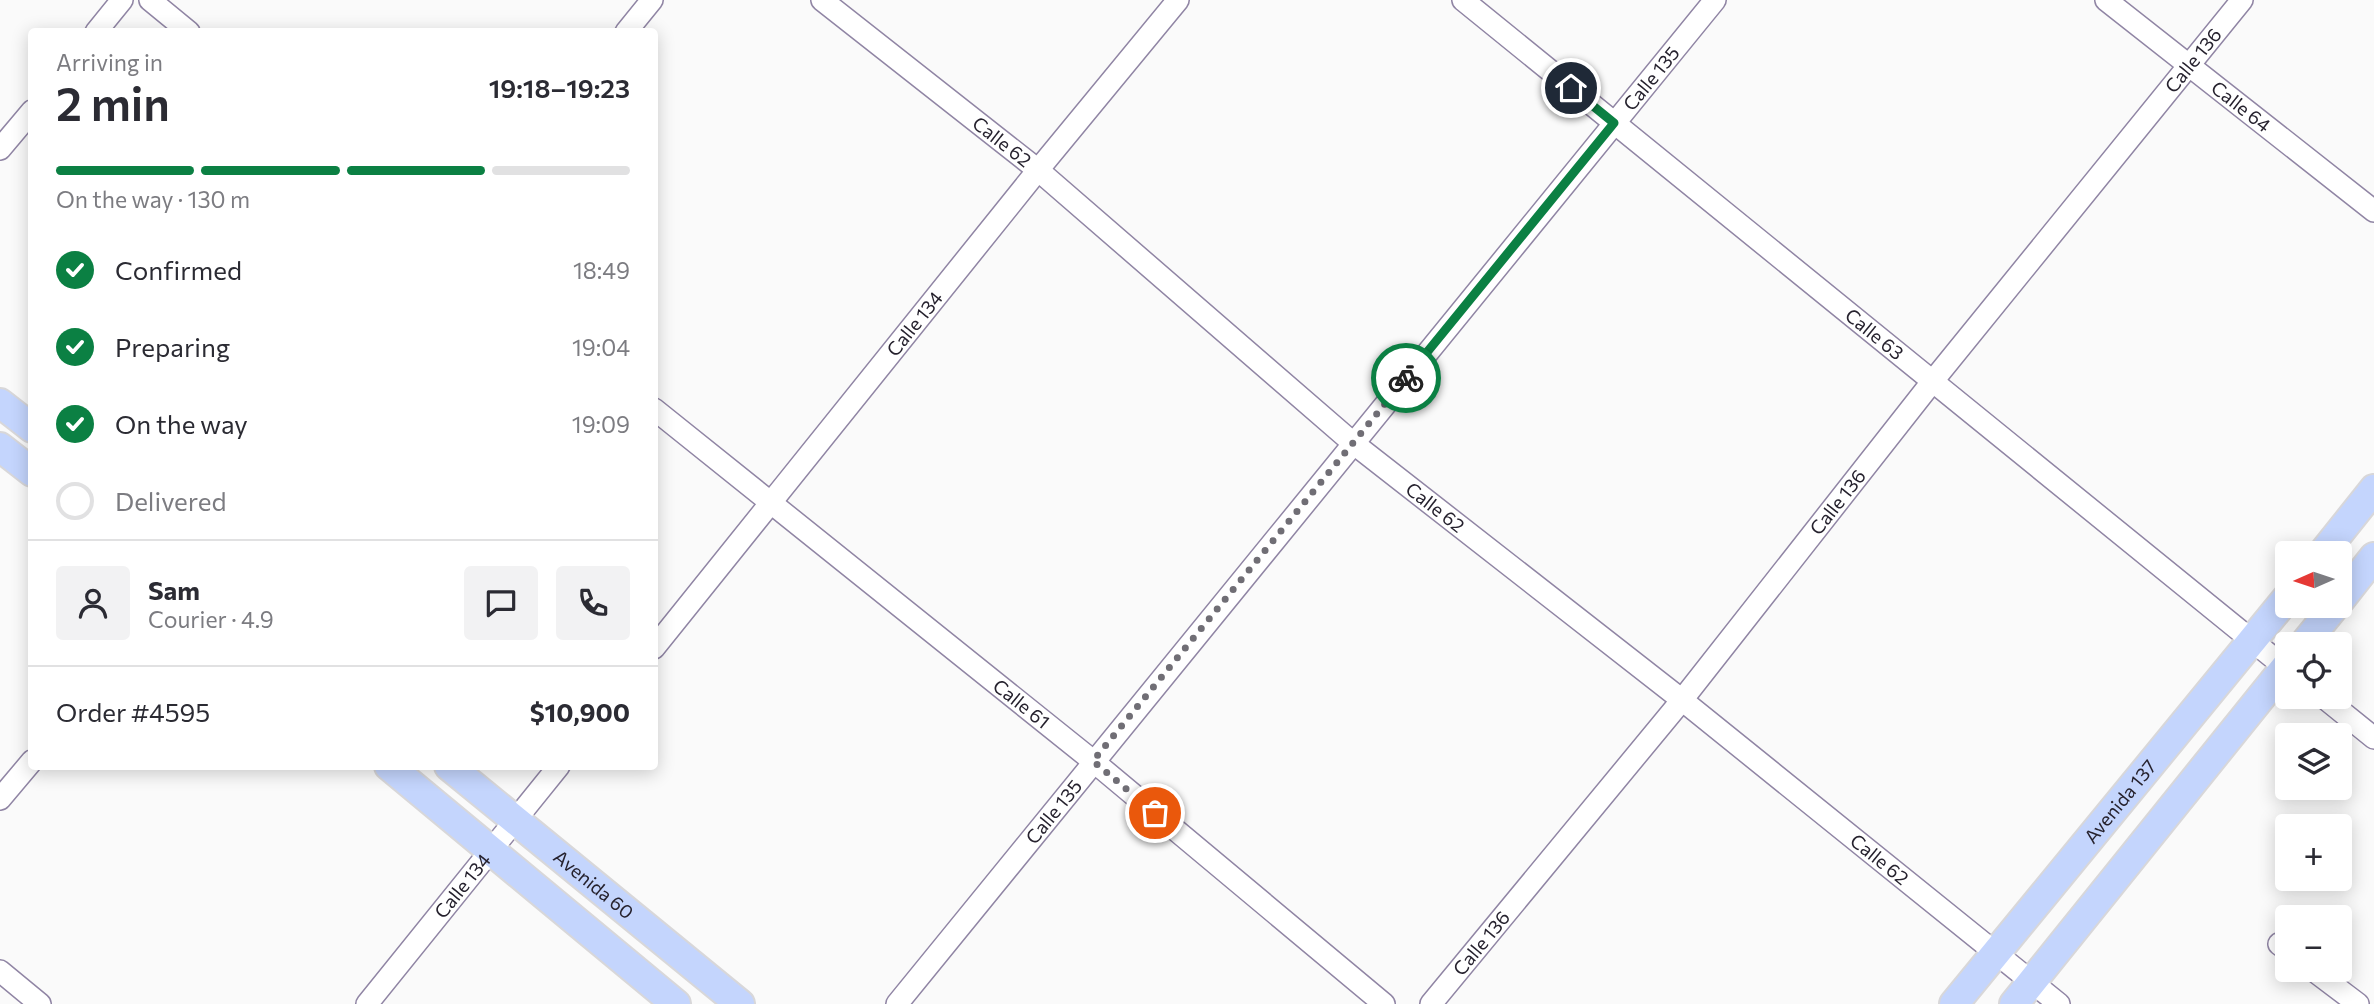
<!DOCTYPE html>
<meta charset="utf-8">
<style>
body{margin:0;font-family:Commissioner,sans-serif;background:#f2f2f3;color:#2b2b33;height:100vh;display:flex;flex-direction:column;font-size:26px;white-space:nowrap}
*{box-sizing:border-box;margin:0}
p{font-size:23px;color:#7c7c81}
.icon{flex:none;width:38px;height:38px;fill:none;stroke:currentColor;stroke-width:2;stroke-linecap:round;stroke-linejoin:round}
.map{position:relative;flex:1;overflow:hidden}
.details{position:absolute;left:28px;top:28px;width:630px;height:742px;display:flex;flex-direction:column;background:#fff;border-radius:7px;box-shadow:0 4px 18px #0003}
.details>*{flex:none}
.needle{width:46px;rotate:267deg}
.controls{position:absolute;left:2275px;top:541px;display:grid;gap:14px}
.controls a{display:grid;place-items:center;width:77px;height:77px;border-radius:7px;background:#fff;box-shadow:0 4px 18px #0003;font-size:35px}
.pin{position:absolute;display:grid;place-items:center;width:60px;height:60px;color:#fff;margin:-30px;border:4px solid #fff;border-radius:50%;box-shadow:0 2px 7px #0007}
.courier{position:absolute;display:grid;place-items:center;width:70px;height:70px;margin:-35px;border:5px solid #0b8043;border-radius:50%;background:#fff;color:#222;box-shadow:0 2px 9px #0007}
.headline em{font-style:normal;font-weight:600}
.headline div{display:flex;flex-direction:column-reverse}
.headline{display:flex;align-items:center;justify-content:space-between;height:119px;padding:0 28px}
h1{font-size:46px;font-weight:600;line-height:52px}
.bar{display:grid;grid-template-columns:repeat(4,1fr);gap:10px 7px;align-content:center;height:84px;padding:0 28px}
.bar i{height:9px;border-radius:5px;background:#e1e1e2}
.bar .active{background:#0b8043}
.bar p{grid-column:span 4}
.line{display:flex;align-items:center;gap:18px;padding:0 28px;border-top:2px solid #e1e1e2}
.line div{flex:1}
.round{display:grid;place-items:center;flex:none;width:74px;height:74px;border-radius:7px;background:#f2f2f3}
ol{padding:0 28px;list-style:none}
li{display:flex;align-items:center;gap:21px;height:77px}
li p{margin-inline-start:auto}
li .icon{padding:7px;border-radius:50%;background:#0b8043;color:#fff;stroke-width:4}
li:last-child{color:#7c7c81}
li i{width:38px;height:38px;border:4px solid #e1e1e2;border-radius:50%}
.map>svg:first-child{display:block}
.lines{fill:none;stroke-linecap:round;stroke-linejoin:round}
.minor-casing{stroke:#9085a4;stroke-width:24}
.major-casing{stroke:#d8d7d9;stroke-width:32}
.minor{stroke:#fff;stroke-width:21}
.major{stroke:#c4d5fd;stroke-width:28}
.done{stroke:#706e75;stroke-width:7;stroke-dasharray:0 12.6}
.route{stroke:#0b8043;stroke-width:9}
.labels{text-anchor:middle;stroke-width:5;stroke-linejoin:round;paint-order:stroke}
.street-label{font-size:19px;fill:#26222e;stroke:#fff}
</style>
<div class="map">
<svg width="2374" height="1004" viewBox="0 0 2374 1004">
<rect width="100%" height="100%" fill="#fafafa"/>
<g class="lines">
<g class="minor-casing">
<g id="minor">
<path d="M150 0 189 32"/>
<path id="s1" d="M822 0 1038 170 1353 443 1682 700 2059 1004"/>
<path id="s2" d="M1463 0 2287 669"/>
<path id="s3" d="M2106 0 2374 211"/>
<path d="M96 32 122 0"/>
<path d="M626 32 652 0"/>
<path d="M0 149 32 111"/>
<path id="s4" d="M654 409 1093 761 1384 1004"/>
<path id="s5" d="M654 648 1038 170 1178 0"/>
<path d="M2322 696 2374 738"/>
<path d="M0 799 32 761"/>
<path d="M2279 944 2287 950"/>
<path d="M2313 970 2358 1004"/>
<path d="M0 971 40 1004"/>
<path id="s6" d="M367 1004 559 766"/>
<path id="s7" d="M897 1004 1715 0"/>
<path id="s8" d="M1431 1004 1682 700 1932 382 2242 0"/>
</g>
</g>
<g class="major-casing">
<g id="major">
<path d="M0 403 32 428"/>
<path d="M0 447 32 472"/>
<path d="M2323 553 2374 489"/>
<path d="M2340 600 2374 557"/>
<path d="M2304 644 2335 606"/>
<path d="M389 766 676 1004"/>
<path id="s9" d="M449 766 740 1004"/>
<path id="s10" d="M1954 1004 2287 598"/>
<path d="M2014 1004 2287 665"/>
</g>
</g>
<use href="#minor" class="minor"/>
<use href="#major" class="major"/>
</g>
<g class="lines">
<path class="done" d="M1155 813 1093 761 1406 378"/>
<path class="route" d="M1406 378 1614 123 1571 88"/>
</g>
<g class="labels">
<g class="street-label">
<text dy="7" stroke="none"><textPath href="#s8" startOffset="1213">Calle 136</textPath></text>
<text dy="7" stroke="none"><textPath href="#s7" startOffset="1194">Calle 135</textPath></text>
<text dy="7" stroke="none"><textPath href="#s3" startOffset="172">Calle 64</textPath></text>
<text dy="7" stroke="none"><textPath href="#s1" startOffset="229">Calle 62</textPath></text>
<text dy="7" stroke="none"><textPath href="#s5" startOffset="416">Calle 134</textPath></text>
<text dy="7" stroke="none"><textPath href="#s2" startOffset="530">Calle 63</textPath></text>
<text dy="7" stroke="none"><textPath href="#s8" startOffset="646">Calle 136</textPath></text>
<text dy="7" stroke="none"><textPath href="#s1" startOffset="796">Calle 62</textPath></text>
<text dy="7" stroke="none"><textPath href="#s4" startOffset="471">Calle 61</textPath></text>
<text dy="7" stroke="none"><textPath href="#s10" startOffset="262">Avenida 137</textPath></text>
<text dy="7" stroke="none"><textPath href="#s7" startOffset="248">Calle 135</textPath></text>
<text dy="7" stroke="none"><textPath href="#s1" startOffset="1363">Calle 62</textPath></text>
<text dy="7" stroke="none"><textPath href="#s6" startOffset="152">Calle 134</textPath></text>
<text dy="7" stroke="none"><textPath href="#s9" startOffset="187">Avenida 60</textPath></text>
<text dy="7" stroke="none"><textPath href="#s8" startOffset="79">Calle 136</textPath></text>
</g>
</g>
</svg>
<div class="controls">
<a><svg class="needle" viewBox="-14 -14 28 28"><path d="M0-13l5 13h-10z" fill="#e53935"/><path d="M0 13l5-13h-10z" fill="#7c7c81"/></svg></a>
<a><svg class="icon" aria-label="locate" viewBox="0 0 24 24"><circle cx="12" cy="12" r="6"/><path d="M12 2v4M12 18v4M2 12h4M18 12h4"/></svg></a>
<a><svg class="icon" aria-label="layers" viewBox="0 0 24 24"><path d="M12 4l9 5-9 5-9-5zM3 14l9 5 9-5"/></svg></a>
<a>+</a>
<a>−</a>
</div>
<div class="pin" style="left:1155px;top:813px;background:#ea580c"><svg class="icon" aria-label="bag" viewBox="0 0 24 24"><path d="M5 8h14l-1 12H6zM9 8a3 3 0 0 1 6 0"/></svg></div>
<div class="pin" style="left:1571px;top:88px;background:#1f2937"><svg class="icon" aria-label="home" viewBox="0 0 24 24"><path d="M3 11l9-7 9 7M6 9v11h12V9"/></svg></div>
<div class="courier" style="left:1406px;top:378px"><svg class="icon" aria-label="bike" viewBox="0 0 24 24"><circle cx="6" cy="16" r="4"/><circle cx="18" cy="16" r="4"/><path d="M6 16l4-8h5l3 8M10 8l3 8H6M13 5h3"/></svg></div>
<section class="details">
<div class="headline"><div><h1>2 min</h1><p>Arriving in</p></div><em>19:18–19:23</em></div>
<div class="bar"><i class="active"></i><i class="active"></i><i class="active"></i><i></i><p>On the way · 130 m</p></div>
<ol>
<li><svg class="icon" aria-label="check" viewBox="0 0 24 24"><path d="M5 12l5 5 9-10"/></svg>Confirmed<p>18:49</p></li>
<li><svg class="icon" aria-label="check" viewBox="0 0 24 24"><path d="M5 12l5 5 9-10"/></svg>Preparing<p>19:04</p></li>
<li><svg class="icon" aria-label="check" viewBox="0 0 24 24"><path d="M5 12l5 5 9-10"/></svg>On the way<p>19:09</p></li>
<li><i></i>Delivered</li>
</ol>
<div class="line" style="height:126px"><a class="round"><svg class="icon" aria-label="person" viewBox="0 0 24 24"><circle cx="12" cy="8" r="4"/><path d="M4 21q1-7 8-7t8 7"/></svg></a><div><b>Sam</b><p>Courier · 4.9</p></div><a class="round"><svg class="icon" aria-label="chat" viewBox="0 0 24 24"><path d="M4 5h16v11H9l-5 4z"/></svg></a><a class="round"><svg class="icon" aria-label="phone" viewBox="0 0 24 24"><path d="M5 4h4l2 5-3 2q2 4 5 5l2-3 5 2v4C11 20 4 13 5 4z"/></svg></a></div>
<div class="line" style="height:91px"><div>Order #4595</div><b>$10,900</b></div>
</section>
</div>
